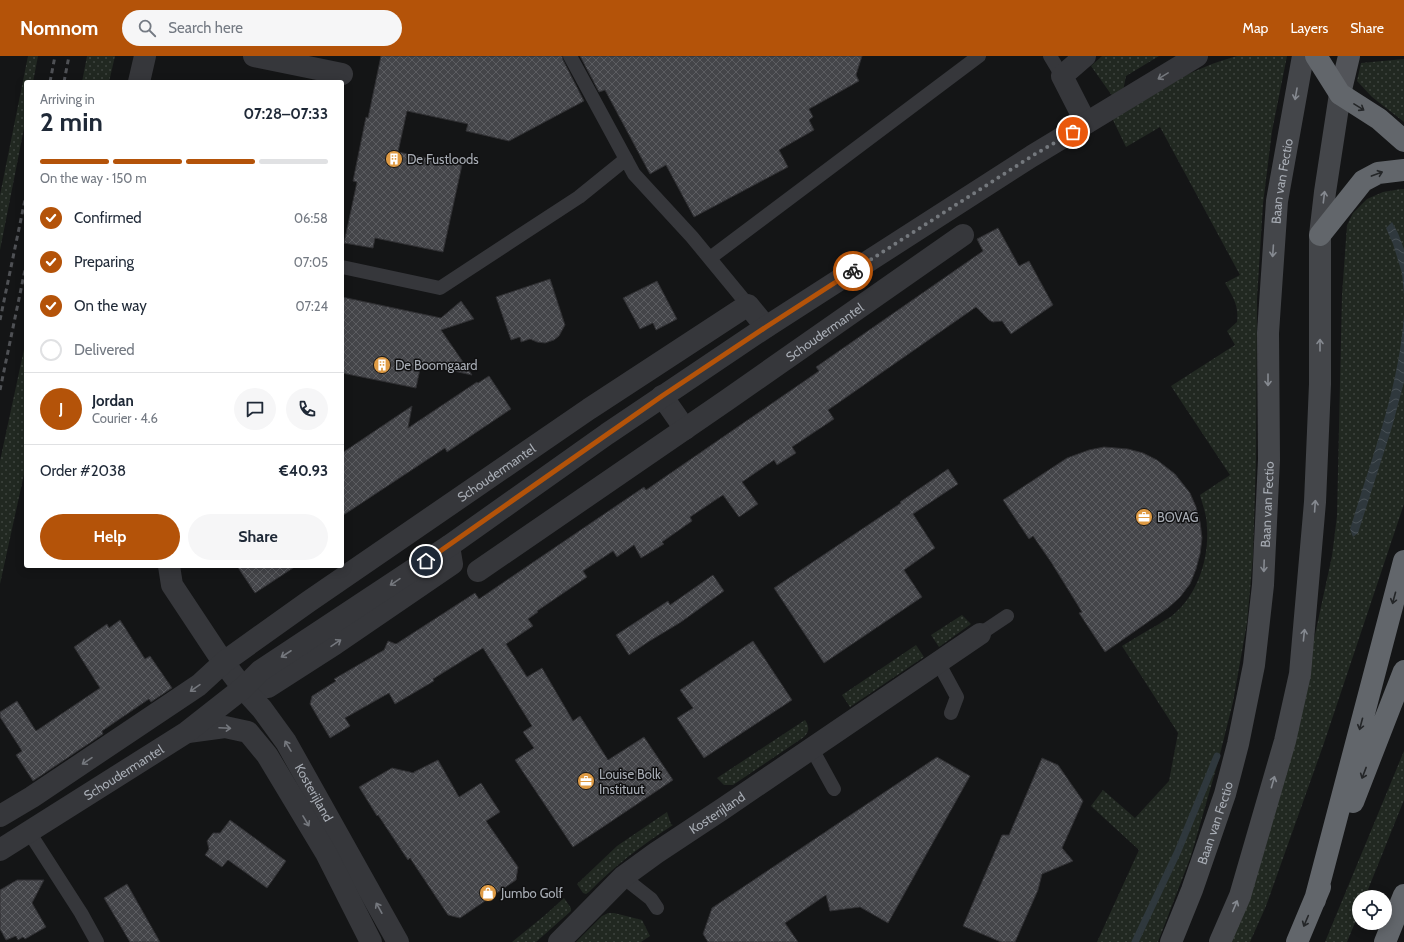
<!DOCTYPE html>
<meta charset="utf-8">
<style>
body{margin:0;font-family:Cabin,sans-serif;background:#f6f6f7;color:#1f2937;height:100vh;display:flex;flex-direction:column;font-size:15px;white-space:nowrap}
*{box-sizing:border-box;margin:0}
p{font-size:13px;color:#747a83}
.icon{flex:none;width:22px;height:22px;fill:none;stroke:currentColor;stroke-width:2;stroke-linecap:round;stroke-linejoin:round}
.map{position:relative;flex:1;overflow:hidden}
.details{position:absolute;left:24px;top:24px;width:320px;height:488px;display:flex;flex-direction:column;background:#fff;border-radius:4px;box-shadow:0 2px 10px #0003}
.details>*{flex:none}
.controls{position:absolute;left:1352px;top:834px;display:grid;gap:8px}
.controls a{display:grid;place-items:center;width:40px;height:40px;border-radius:50%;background:#fff;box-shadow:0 2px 10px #0003;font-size:20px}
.pin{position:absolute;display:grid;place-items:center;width:34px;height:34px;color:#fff;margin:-17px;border:2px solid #fff;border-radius:50%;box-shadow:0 1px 4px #0007}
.courier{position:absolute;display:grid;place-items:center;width:40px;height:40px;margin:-20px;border:3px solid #b45309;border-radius:50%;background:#fff;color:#222;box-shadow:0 1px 5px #0007}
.summary em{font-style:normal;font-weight:700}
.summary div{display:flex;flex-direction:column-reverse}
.summary{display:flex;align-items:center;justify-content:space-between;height:68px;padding:0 16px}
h1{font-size:26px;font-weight:700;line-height:30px}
.bar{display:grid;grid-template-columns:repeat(4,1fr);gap:6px 4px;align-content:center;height:48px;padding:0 16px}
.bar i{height:5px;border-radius:3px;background:#e0e1e3}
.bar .on{background:#b45309}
.bar p{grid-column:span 4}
.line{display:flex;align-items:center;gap:10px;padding:0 16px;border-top:1px solid #e0e1e3}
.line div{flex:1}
.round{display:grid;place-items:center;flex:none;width:42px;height:42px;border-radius:21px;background:#f6f6f7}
ol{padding:0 16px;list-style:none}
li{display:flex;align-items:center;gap:12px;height:44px}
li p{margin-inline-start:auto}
li .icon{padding:4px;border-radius:50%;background:#b45309;color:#fff;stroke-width:4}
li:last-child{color:#747a83}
li i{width:22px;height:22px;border:2px solid #e0e1e3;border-radius:50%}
.button{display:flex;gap:8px;margin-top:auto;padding:8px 16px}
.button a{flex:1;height:46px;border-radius:24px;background:#b45309;color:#fff;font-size:16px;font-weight:700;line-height:46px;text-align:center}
.button a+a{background:#f6f6f7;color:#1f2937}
header{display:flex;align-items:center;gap:24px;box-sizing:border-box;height:56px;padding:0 20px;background:#b45309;color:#fff}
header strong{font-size:19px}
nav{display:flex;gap:22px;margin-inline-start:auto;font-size:14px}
.search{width:280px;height:36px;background:#f6f6f7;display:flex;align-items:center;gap:10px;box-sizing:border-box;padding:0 14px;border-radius:22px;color:#747a83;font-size:15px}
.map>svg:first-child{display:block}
.grass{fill:url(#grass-dots)}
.water{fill:url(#water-waves)}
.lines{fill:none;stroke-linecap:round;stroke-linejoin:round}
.stream{stroke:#2f383d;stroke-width:7}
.building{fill:url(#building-cross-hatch);stroke:#2f2f32}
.service{stroke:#36373b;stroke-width:14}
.minor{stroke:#36373b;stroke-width:22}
.tertiary{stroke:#36373b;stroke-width:22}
.secondary{stroke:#44464a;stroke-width:22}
.primary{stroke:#525459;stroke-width:22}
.motorway{stroke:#62666b;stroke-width:22}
.rail{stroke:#4f5155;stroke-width:3;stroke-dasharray:5 4;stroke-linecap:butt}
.oneway{stroke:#75787e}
.oneway2{stroke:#858990}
.oneway3{stroke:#242628}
.done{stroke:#74787d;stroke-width:4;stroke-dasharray:0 7.2}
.route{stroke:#b45309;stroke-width:5}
.labels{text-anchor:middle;stroke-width:3;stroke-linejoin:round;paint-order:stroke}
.poi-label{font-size:13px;fill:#a8adb5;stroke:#101011;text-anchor:start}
.street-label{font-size:13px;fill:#a8adb5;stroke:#101011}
</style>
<header>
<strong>Nomnom</strong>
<div class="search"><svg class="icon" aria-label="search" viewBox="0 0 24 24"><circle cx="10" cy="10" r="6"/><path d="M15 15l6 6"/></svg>Search here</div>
<nav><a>Map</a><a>Layers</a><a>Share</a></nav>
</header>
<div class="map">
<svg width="1404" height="886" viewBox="0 0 1404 886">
<defs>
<pattern id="grass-dots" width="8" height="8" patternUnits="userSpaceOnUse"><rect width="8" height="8" fill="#212821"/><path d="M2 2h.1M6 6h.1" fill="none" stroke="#3e443f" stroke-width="1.8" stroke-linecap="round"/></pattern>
<pattern id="water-waves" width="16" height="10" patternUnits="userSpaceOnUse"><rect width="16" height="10" fill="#2f383d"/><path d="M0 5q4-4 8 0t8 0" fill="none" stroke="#4a5257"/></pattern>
<pattern id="building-cross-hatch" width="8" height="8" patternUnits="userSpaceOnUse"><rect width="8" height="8" fill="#444549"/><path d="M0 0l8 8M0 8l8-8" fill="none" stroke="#5c5d61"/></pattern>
</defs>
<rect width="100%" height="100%" fill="#141516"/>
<path class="grass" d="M28 0H38L33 26H26V62L0 194V139Z
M87 0H115L109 26H82Z
M1102 0H1159L1126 20 1123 35 1113 41 1091 10Z
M1237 0H1287L1272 75 1263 148 1257 243 1256 404 1253 501 1247 567 1233 646 1218 706 1191 800 1158 886H1097L1139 794 1091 750 1103 734 1135 762 1169 725 1178 677 1122 590C1134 583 1146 575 1159 568 1164 564 1170 562 1174 558 1198 538 1209 502 1207 472 1207 460 1203 450 1200 439L1230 419 1171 330 1235 289 1227 275 1237 266C1239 249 1233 241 1225 227L1240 219 1160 71 1126 91 1113 64 1115 58C1154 35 1193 12 1237 0Z
M1404 3V66L1372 41 1357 25 1361 7Z
M1401 133H1404V448L1324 687 1266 850 1250 886H1224L1293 680 1332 500 1337 460 1342 239 1347 169 1353 157 1367 143 1383 136Z
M26 284V409L0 528V405Z
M962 559 971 568 939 591 931 579Z
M916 589 924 601 850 651 842 639Z
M805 664C809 670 810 675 804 681L733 729H724L717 722Z
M1404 695V744L1365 841H1359V857L1347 886H1325Z
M667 756 671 768 673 769C642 789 614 810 589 836L586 838 583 837 577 828 617 790Z
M564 842 571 852V855L536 886H512L544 860Z
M608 857H614L642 864 650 880 641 886H576L602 860Z"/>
<path class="water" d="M1392 166 1398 177 1404 193V239L1402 217 1393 188 1386 172Z
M1404 259V326L1392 371 1358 477 1353 481 1350 473 1351 470C1372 401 1399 332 1404 259Z"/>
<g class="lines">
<path class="stream" d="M1135 886 1178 795 1217 700"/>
</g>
<path class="building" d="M381 0H562L563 4 584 45 509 85 466 75 468 68 407 55 398 96 462 109 443 196 375 182 373 192 344 187 357 126 353 125 366 61 368 62Z
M580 0H862L856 19 859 25 809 53 813 61 809 64 814 74 779 94 788 111 694 161 666 109 650 118 605 34 599 36Z
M998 172 1019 210 1029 205 1053 249 1011 278 1002 265 993 266 989 264 976 251 828 354 834 363 792 391 796 397 777 409 774 404 742 426 758 448 739 461 723 439 690 461 692 465 662 486 664 488 641 502 634 489 617 501 613 495 583 515 587 521 537 555 538 556 528 563 533 570 506 588 527 621 542 612 573 665 580 660 608 704 644 681 673 724 573 791 515 704 534 692 523 676 532 670 483 592 433 623 434 625 395 648 389 637 345 662 350 670 330 682 310 648 312 640 336 625 334 623 384 594 388 585 396 588 475 537 479 543 644 431 646 434 819 315 816 311 983 195 977 183Z
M550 223 565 269 559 280 554 284 545 287 537 286 530 283 521 286 520 281 511 284 496 241Z
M657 225 677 263 656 274 653 267 640 273 623 242Z
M342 241 441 262 461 245 474 263 441 274 472 319 421 308 416 332 342 317Z
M489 320 511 353 447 396 445 392 342 460V397L412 350 408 372 477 326 478 327Z
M1104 391 1128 393 1143 397 1157 404 1175 418 1190 437 1196 451 1200 466 1202 482 1200 498 1196 513 1190 528 1180 541 1168 552 1105 596 1079 557 1082 556 1051 506 1033 480 1029 483 1003 444 1067 402 1089 394Z
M948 413 958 428 913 458 935 492 904 514 922 541 824 607 774 532 901 447 900 446Z
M237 510H296L255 537Z
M713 519 724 535 681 566 648 586 629 599 616 579 668 545 670 549Z
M120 564 145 603 150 600 172 632 151 646 149 643 102 675 103 678 33 725 16 699 22 695 0 661V656L17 645 36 675 100 632 74 591 107 568 109 572Z
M753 585 792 644 704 702 677 662 693 652 680 634Z
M937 701 970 720 888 867 860 851 830 855 826 839 785 867 798 886H708L703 878 712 852Z
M1042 702 1058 709 1083 745 1062 792 1073 805 1042 818 1038 834 1015 886H1001L963 870 1002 779H1009Z
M438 704 459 741 481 727 500 756 486 765 518 811 516 824 460 862 448 859 410 802 408 804 378 759 377 760 359 731 392 712 414 717V716Z
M230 764 286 805 267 832 228 804 222 811 205 799 209 793 207 785 213 777H220Z
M17 824H44L32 847 46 871 25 883 23 881 18 884 16 880 6 884 0 873V834Z
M127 828 160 886H130L104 842Z"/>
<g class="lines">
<path class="service" d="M570 0 634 118 692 181 748 249
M1050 0 1062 20
M710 202 979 0
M342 211 440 232 579 141 626 103
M980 578 1007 560
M938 606 957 641 951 657
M812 693 834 733
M29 776 81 857 97 886
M623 821 651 843 657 852"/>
<g class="minor">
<path d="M254 0 342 18"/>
<path d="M1085 0 1062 20 1086 67"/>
<path d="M139 26 145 0"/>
<path d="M662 340 685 373"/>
<path d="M169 510 172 529 221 603 243 632 268 631 335 588 452 508 449 490"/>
<path id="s1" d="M478 515 727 344 963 179"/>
<path id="s2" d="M0 760 32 741 199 629 224 606 308 546 589 353 748 249 766 271"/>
<path id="s3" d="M559 886 623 821 656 797 724 752 980 578"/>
</g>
<g class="tertiary">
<path id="s4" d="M243 632 262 653 286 686 398 886"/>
<path d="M188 676 225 671 248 676 267 699 326 797 371 886"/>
<path id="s5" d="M0 794 187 676 243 632 260 615 449 490 607 378 766 271 1032 100 1197 0"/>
</g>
<g class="secondary">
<path id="s6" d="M1171 886 1192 834 1225 738 1238 688 1254 609 1263 529 1269 404 1268 277 1277 145 1303 0"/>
<path d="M1220 886 1240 840 1285 685 1300 618 1315 446 1320 328V179L1325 136 1340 38"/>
</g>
<path class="primary" d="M1340 38 1349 0"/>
<path class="motorway" d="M1316 0 1340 38 1379 63 1404 85
M1320 179 1363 125 1378 117 1404 114
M1353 746 1404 615
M1315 844 1404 505
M1297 886 1320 831
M1385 886 1404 839"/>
<path class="rail" d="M50 26 55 0
M64 26 69 0
M0 264 26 139
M0 334 26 209"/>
</g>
<defs><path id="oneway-shaft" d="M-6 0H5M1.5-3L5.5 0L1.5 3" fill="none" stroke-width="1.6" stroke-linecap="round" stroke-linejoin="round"/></defs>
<g class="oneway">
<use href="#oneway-shaft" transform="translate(1163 20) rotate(149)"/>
<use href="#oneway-shaft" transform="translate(395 526) rotate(146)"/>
<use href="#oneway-shaft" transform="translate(336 587) rotate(-34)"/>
<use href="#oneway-shaft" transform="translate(286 598) rotate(147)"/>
<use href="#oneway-shaft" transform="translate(195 632) rotate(145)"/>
<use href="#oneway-shaft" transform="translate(225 672) rotate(3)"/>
<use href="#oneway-shaft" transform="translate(288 690) rotate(-121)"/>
<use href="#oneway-shaft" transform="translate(87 705) rotate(146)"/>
<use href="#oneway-shaft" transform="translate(306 765) rotate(59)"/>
<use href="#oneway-shaft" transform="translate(379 852) rotate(-119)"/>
</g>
<g class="oneway2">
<use href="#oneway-shaft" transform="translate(1296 38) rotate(100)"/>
<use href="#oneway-shaft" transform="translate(1324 141) rotate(-83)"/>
<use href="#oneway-shaft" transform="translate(1273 195) rotate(94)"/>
<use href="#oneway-shaft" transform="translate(1320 289) rotate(-90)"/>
<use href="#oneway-shaft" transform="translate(1268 324) rotate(90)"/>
<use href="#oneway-shaft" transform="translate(1315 450) rotate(-86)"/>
<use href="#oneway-shaft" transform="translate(1264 510) rotate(92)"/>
<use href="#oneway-shaft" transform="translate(1304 579) rotate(-84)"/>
<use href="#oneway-shaft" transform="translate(1273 726) rotate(-74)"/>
<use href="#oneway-shaft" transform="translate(1235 850) rotate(-67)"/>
</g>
<g class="oneway3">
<use href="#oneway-shaft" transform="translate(1359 51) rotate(32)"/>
<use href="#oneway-shaft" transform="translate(1377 118) rotate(-20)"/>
<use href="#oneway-shaft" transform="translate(1394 542) rotate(105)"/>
<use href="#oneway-shaft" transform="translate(1361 668) rotate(105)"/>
<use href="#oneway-shaft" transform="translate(1364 717) rotate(111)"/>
<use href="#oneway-shaft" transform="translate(1306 865) rotate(113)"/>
</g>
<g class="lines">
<path class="done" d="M853 215 1032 100 1073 76"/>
<path class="route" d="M426 505 662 340 766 271 853 215"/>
</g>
<defs>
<g id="building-disc" transform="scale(0.9)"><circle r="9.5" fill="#df9b44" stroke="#101011"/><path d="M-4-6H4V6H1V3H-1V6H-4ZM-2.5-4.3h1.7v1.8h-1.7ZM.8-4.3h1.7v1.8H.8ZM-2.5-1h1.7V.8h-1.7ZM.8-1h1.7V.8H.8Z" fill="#fff"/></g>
<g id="office-disc" transform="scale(0.9)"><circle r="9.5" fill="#df9b44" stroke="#101011"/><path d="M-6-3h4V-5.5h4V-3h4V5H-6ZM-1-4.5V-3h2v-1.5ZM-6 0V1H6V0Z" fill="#fff"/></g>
<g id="shop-disc" transform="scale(0.9)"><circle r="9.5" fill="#df9b44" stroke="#101011"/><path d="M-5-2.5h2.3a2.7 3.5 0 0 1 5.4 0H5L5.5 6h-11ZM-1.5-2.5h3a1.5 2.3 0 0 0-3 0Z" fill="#fff"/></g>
</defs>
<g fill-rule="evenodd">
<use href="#building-disc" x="394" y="103"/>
<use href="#building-disc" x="382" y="309"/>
<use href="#office-disc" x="1144" y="461"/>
<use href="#office-disc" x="586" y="725"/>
<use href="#shop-disc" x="488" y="837"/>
</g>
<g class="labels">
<g class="poi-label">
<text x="407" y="108">De Fustloods</text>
<text x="395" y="314">De Boomgaard</text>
<text x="1157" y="466">BOVAG</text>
<text x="599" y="723">Louise Bolk<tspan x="599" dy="15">Instituut</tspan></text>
<text x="501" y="842">Jumbo Golf</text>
</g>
<g class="street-label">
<text dy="5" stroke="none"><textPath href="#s6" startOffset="775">Baan van Fectio</textPath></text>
<text dy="5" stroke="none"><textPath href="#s1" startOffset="421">Schoudermantel</textPath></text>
<text dy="5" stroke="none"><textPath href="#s2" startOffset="604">Schoudermantel</textPath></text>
<text dy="5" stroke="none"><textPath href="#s6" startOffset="451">Baan van Fectio</textPath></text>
<text dy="5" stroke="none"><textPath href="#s5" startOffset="146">Schoudermantel</textPath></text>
<text dy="5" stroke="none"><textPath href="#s4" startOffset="127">Kosterijland</textPath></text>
<text dy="5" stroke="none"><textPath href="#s3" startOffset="205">Kosterijland</textPath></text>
<text dy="5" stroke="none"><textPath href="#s6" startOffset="127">Baan van Fectio</textPath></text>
</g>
</g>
</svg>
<div class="controls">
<a><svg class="icon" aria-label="locate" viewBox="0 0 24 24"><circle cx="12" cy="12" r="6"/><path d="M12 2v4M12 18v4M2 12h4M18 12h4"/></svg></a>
</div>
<div class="pin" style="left:1073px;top:76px;background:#ea580c"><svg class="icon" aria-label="bag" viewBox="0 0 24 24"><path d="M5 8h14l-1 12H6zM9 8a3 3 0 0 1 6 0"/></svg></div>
<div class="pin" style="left:426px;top:505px;background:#1f2937"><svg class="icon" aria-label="home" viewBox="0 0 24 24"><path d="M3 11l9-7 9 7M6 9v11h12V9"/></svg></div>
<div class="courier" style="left:853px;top:215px"><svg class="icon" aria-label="bike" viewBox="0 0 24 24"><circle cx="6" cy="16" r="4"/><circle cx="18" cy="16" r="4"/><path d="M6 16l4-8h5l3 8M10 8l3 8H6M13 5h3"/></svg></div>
<section class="details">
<div class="summary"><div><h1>2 min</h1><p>Arriving in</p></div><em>07:28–07:33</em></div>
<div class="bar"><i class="on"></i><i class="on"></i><i class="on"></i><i></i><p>On the way · 150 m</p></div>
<ol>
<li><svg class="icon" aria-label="check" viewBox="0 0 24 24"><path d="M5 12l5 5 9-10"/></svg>Confirmed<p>06:58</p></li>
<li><svg class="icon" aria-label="check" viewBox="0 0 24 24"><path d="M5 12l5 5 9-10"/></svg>Preparing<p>07:05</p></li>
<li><svg class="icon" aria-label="check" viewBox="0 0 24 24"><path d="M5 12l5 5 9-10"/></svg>On the way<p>07:24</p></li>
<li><i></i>Delivered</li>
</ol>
<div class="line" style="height:72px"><b class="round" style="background:#b45309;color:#fff">J</b><div><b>Jordan</b><p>Courier · 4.6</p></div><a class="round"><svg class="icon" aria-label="chat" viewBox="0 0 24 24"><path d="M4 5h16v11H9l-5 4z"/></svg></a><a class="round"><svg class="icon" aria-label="phone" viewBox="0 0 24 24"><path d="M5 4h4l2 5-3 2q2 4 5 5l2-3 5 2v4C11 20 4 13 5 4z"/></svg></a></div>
<div class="line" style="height:52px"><div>Order #2038</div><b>€40.93</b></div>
<div class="button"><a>Help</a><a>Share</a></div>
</section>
</div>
